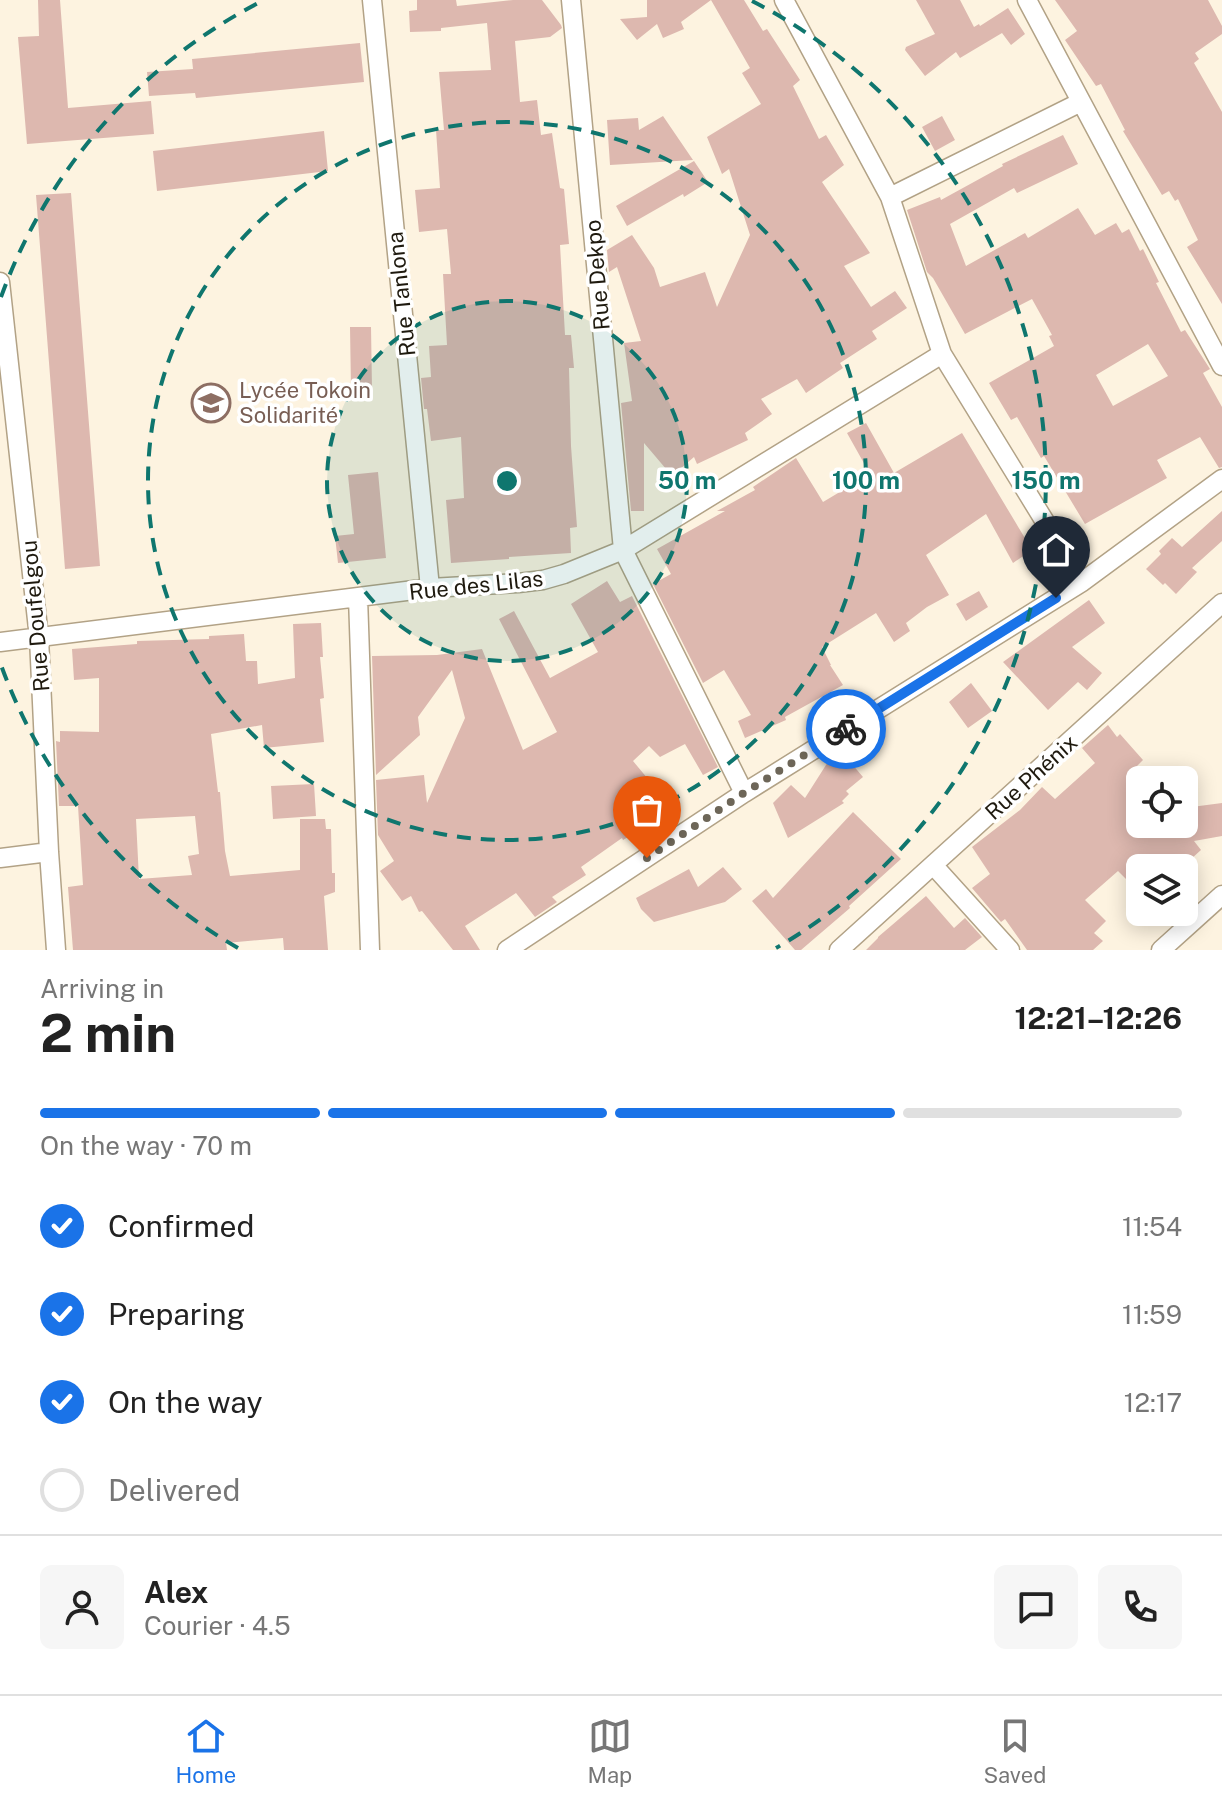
<!DOCTYPE html>
<meta charset="utf-8">
<style>
body{margin:0;font-family:"Public Sans",sans-serif;background:#f6f6f6;color:#222;height:100vh;display:flex;flex-direction:column;font-size:30px;white-space:nowrap}
*{box-sizing:border-box;margin:0}
p{font-size:26px;color:#767676}
.icon{flex:none;width:44px;height:44px;fill:none;stroke:currentColor;stroke-width:2;stroke-linecap:round;stroke-linejoin:round}
.map{position:relative;height:950px;overflow:hidden}
.panel{display:flex;flex-direction:column;background:#fff;flex:1}
.panel>*{flex:none}
.tools{position:absolute;left:1126px;top:766px;display:grid;gap:16px}
.tools a{display:grid;place-items:center;width:72px;height:72px;border-radius:12px;background:#fff;box-shadow:0 4px 20px #0003;font-size:40px}
.pin{position:absolute;display:grid;place-items:center;width:68px;height:68px;color:#fff;margin:-82px -34px;border-radius:50% 50% 50% 0;rotate:-45deg;box-shadow:0 0 8px #0007}
.pin .icon{rotate:45deg}
.courier{position:absolute;display:grid;place-items:center;width:80px;height:80px;margin:-40px;border:6px solid #1a73e8;border-radius:50%;background:#fff;color:#222;box-shadow:0 2px 10px #0007}
.headline em{font-style:normal;font-weight:700}
.headline div{display:flex;flex-direction:column-reverse}
.headline{display:flex;align-items:center;justify-content:space-between;height:136px;padding:0 40px}
h1{font-size:52px;font-weight:700;line-height:60px}
.bar{display:grid;grid-template-columns:repeat(4,1fr);gap:12px 8px;align-content:center;height:96px;padding:0 40px}
.bar i{height:10px;border-radius:6px;background:#e0e0e0}
.bar .selected{background:#1a73e8}
.bar p{grid-column:span 4}
.line{display:flex;align-items:center;gap:20px;padding:0 40px;border-top:2px solid #e0e0e0}
.line div{flex:1}
.round{display:grid;place-items:center;flex:none;width:84px;height:84px;border-radius:12px;background:#f6f6f6}
ol{padding:0 40px;list-style:none}
li{display:flex;align-items:center;gap:24px;height:88px}
li p{margin-inline-start:auto}
li .icon{padding:8px;border-radius:50%;background:#1a73e8;color:#fff;stroke-width:4}
li:last-child{color:#767676}
li i{width:44px;height:44px;border:4px solid #e0e0e0;border-radius:50%}
.menu{display:flex;justify-content:space-around;align-items:center;height:112px;border-top:2px solid #e0e0e0;background:#fff;font-size:22px;color:#767676}
.menu a{display:grid;justify-items:center;gap:4px}
.menu .selected{color:#1a73e8}
.map>svg:first-child{display:block}
.building{fill:#ddb8af;fill-rule:evenodd}
.lines{fill:none;stroke-linecap:round;stroke-linejoin:round}
.street-casing{stroke:#b2a286;stroke-width:21}
.street{stroke:#fff;stroke-width:18}
.done{stroke:#6d6658;stroke-width:8;stroke-dasharray:0 14.4}
.route{stroke:#1a73e8;stroke-width:10}
.ring{fill:none;stroke:#0f766e;stroke-width:4;stroke-dasharray:14 10}
.labels{text-anchor:middle;stroke-width:7;stroke-linejoin:round;paint-order:stroke}
.street-label{font-size:22px;fill:#1f1a0f;stroke:#fff}
.education-label{font-size:22px;fill:#785e54;stroke:#fff;text-anchor:start}
.centre{fill:#0f766e;stroke:#fff;stroke-width:4}
.ring-label{font-size:24px;text-anchor:middle;font-weight:bold;fill:#0f766e;stroke:#fff;stroke-width:7;stroke-linejoin:round;paint-order:stroke}
</style>
<div class="map">
<svg width="1222" height="950" viewBox="0 0 1222 950">
<rect width="100%" height="100%" fill="#fdf3e0"/>
<path class="building" d="M38 0H60L68 108 151 101 154 134 27 144 18 37 39 36Z
M417 0H456L457 6 513 0H542L561 25 562 28 550 37 515 41 520 102 537 100 541 135 552 133 560 188 564 189 569 244 560 245 565 335H571L574 368H569L571 446 577 527 570 528 571 553 509 557V559L451 563 446 500 464 498 461 437 431 441 427 409H424L421 378 431 377 429 346 447 345 443 274H451L447 229 419 232 415 190 440 188 436 130H444L439 72 491 70 487 23 441 28V31L410 32 409 11 417 10Z
M647 0H744L763 31 767 29 800 80 793 86 819 139 826 135 844 165 822 182 870 253 844 266 871 307 895 291 907 308 872 331 877 339 840 363 843 368 806 393 797 379 761 399 772 414 745 433 748 440 697 464 694 457 672 476 644 443V511H631L621 403 632 401 624 343 641 341 617 267 609 272 607 250 632 235 654 268 660 287 705 272 717 307 750 235 729 169 722 174 707 137 761 104 742 73 750 68 711 0 681 22 684 29 663 38 657 24 637 40 620 19 647 17Z
M916 0H960L974 27 979 24 980 26 1008 8 1025 34 1011 45 1002 33 960 58 956 52 925 76 905 50 906 47 935 34Z
M1055 0H1208L1222 26V34L1195 53 1199 59 1194 63 1222 112V304L1187 247 1198 240 1178 199 1175 201 1169 191 1162 195 1123 131 1125 130 1101 84 1096 86 1065 40 1077 31Z
M360 43 364 82 196 98 195 93 149 96 147 72 193 69 192 59Z
M663 116 693 160 610 165 607 120 638 118 639 130Z
M942 116 955 140 935 151 922 127Z
M324 131 328 171 157 191 153 151Z
M1063 135 1078 164 1017 193 1014 188 950 224 966 266 1025 233 1028 238 1078 208 1095 235 1116 223 1122 233 1129 229 1140 251 1143 249 1159 282 1156 283 1181 332 1185 330 1210 369 1203 373 1222 407V467L1219 468 1200 437 1157 460 1167 478 1085 524 1044 456 1041 458 1017 417 1011 420 989 383 1054 346 1049 336 1052 335 1032 299 965 334 933 278 927 272 907 210 940 197 941 200 1003 166 1002 164ZM1148 344 1168 376 1113 406 1096 375Z
M694 161 708 182 684 197 683 194 627 226 616 206Z
M71 193 100 566 65 569 36 195Z
M350 327H371L372 389H351Z
M866 423 894 473 962 433 1032 550 1013 563 986 514 926 555 949 595 927 607 906 623 910 631 894 642 876 613 822 647 831 665H830L843 685 785 717 786 720 745 738 738 721 751 715 724 670 703 683 653 584 671 574 657 549 725 511H717L755 490 753 487 796 458 823 502 870 474 847 433Z
M378 472 386 558 338 563 335 536 354 534 348 475Z
M1222 511V541L1192 568 1197 572 1176 594 1165 583 1163 585 1146 569 1161 554 1159 551 1172 538 1182 547Z
M607 581 620 602 632 596 718 767 703 775 685 744 660 757 649 746 633 761 668 803 633 818 640 830 623 840 622 838 581 867 586 875 552 897 557 902 535 917 516 893 465 926 480 950H453L422 911 419 912 411 896 402 901 380 871 394 861 378 835 376 780 424 775 427 803 465 718 452 670 418 717 420 735 376 775 372 656 437 655 482 649 523 750 557 732 499 619 514 611 550 678 598 652 571 604Z
M979 591 988 607 966 621 956 604Z
M1089 600 1105 623 1072 647 1102 673 1087 690 1078 682 1048 710 1003 662Z
M321 623 323 657H320L324 698 320 699 324 742 264 748 262 725 211 734 218 792H220L225 851 230 876 300 870V819H325L326 829H331L332 873H335V892L324 896 328 950H284L283 938 226 943 227 950H73L68 887 83 885 78 806H59L56 741 60 742V731L99 732V678L74 680 72 649 137 644V641L209 639V636L244 634 246 661H257L258 684 295 678 293 624ZM195 816 199 854 188 856 192 875 139 879 136 819Z
M971 683 992 711 968 728 949 702Z
M1108 725 1117 737 1120 734 1143 760 1133 770 1140 777V824H1182L1184 826V808L1222 803V836L1194 841 1201 850 1181 868H1140V893L1118 871 1085 900 1106 921 1094 933 1103 941 1093 950H1027L1005 919 1001 922 972 888 990 874 972 847 1020 810 1042 787 1055 799 1095 763 1082 748Z
M840 750 863 777 846 791 849 794 842 801 844 803 788 838 773 803 791 785 805 798 833 754 835 755Z
M314 784 316 816 273 819 271 786Z
M853 812 901 859 849 906 850 908 801 950H795L752 901 766 889 773 898Z
M723 867 742 889 725 902 654 922 641 909 636 898 689 869 698 887Z
M926 896 954 928 965 918 982 937 965 950H866L878 938V937Z"/>
<g class="lines">
<g class="street-casing">
<path id="street" d="M372 0 430 588
M571 0 623 550 744 793
M784 0 890 197 942 354 1082 582
M1027 0 1222 366
M890 197 1081 102
M0 282 39 638 49 852 56 950
M358 597 370 950
M0 642 430 588 518 583 543 580 564 574 623 550 942 354
M0 858 49 852
M934 866 1010 950
M507 950 744 793 1082 582 1222 479
M839 950 1222 603
M1161 950 1222 895"/>
</g>
<use href="#street" class="street"/>
</g>
<g class="lines">
<path class="done" d="M647 858 744 793 846 729"/>
<path class="route" d="M846 729 1056 598"/>
</g>
<circle cx="507" cy="481" r="180" fill="#0f766e" fill-opacity=".12"/>
<g class="ring">
<circle cx="507" cy="481" r="180"/>
<circle cx="507" cy="481" r="359"/>
<path d="M238 948A539 539 0 0 1 1 665M1 297A539 539 0 0 1 262 1M752 1A539 539 0 0 1 776 948"/>
</g>
<defs>
<g id="school-ring" transform="scale(2)"><circle r="9.5" fill="#fff" stroke="#8d6e63" stroke-width="1.5"/><path d="M0-5L7-2L0 1L-7-2ZM-4 1L0 2.5L4 1V4Q0 6-4 4Z" fill="#8d6e63"/></g>
</defs>
<g fill-rule="evenodd">
<use href="#school-ring" x="211" y="403"/>
</g>
<g class="labels">
<g class="street-label">
<text transform="translate(597 275) rotate(-95)" y="8">Rue Dekpo</text>
<text transform="translate(401 294) rotate(-96)" y="8">Rue Tanlona</text>
<text transform="translate(476 585) rotate(-6)" y="8">Rue des Lilas</text>
<text transform="translate(35 616) rotate(-95)" y="8">Rue Doufelgou</text>
<text transform="translate(1031 777) rotate(-42)" y="8">Rue Phénix</text>
</g>
<g class="education-label">
<text x="239" y="398">Lycée Tokoin<tspan x="239" dy="25">Solidarité</tspan></text>
</g>
</g>
<circle cx="507" cy="481" r="12" class="centre"/>
<g class="ring-label">
<text x="687" y="489">50 m</text>
<text x="866" y="489">100 m</text>
<text x="1046" y="489">150 m</text>
</g>
</svg>
<div class="tools">
<a><svg class="icon" aria-label="locate" viewBox="0 0 24 24"><circle cx="12" cy="12" r="6"/><path d="M12 2v4M12 18v4M2 12h4M18 12h4"/></svg></a>
<a><svg class="icon" aria-label="layers" viewBox="0 0 24 24"><path d="M12 4l9 5-9 5-9-5zM3 14l9 5 9-5"/></svg></a>
</div>
<div class="pin" style="left:647px;top:858px;background:#ea580c"><svg class="icon" aria-label="bag" viewBox="0 0 24 24"><path d="M5 8h14l-1 12H6zM9 8a3 3 0 0 1 6 0"/></svg></div>
<div class="pin" style="left:1056px;top:598px;background:#1f2937"><svg class="icon" aria-label="home" viewBox="0 0 24 24"><path d="M3 11l9-7 9 7M6 9v11h12V9"/></svg></div>
<div class="courier" style="left:846px;top:729px"><svg class="icon" aria-label="bike" viewBox="0 0 24 24"><circle cx="6" cy="16" r="4"/><circle cx="18" cy="16" r="4"/><path d="M6 16l4-8h5l3 8M10 8l3 8H6M13 5h3"/></svg></div>
</div>
<section class="panel">
<div class="headline"><div><h1>2 min</h1><p>Arriving in</p></div><em>12:21–12:26</em></div>
<div class="bar"><i class="selected"></i><i class="selected"></i><i class="selected"></i><i></i><p>On the way · 70 m</p></div>
<ol>
<li><svg class="icon" aria-label="check" viewBox="0 0 24 24"><path d="M5 12l5 5 9-10"/></svg>Confirmed<p>11:54</p></li>
<li><svg class="icon" aria-label="check" viewBox="0 0 24 24"><path d="M5 12l5 5 9-10"/></svg>Preparing<p>11:59</p></li>
<li><svg class="icon" aria-label="check" viewBox="0 0 24 24"><path d="M5 12l5 5 9-10"/></svg>On the way<p>12:17</p></li>
<li><i></i>Delivered</li>
</ol>
<div class="line" style="height:144px"><a class="round"><svg class="icon" aria-label="person" viewBox="0 0 24 24"><circle cx="12" cy="8" r="4"/><path d="M4 21q1-7 8-7t8 7"/></svg></a><div><b>Alex</b><p>Courier · 4.5</p></div><a class="round"><svg class="icon" aria-label="chat" viewBox="0 0 24 24"><path d="M4 5h16v11H9l-5 4z"/></svg></a><a class="round"><svg class="icon" aria-label="phone" viewBox="0 0 24 24"><path d="M5 4h4l2 5-3 2q2 4 5 5l2-3 5 2v4C11 20 4 13 5 4z"/></svg></a></div>
</section>
<nav class="menu">
<a class="selected"><svg class="icon" aria-label="home" viewBox="0 0 24 24"><path d="M3 11l9-7 9 7M6 9v11h12V9"/></svg>Home</a>
<a><svg class="icon" aria-label="map" viewBox="0 0 24 24"><path d="M3 6l6-2 6 2 6-2v14l-6 2-6-2-6 2zM9 4v14M15 6v14"/></svg>Map</a>
<a><svg class="icon" aria-label="saved" viewBox="0 0 24 24"><path d="M7 4h10v16l-5-4-5 4z"/></svg>Saved</a>
</nav>
